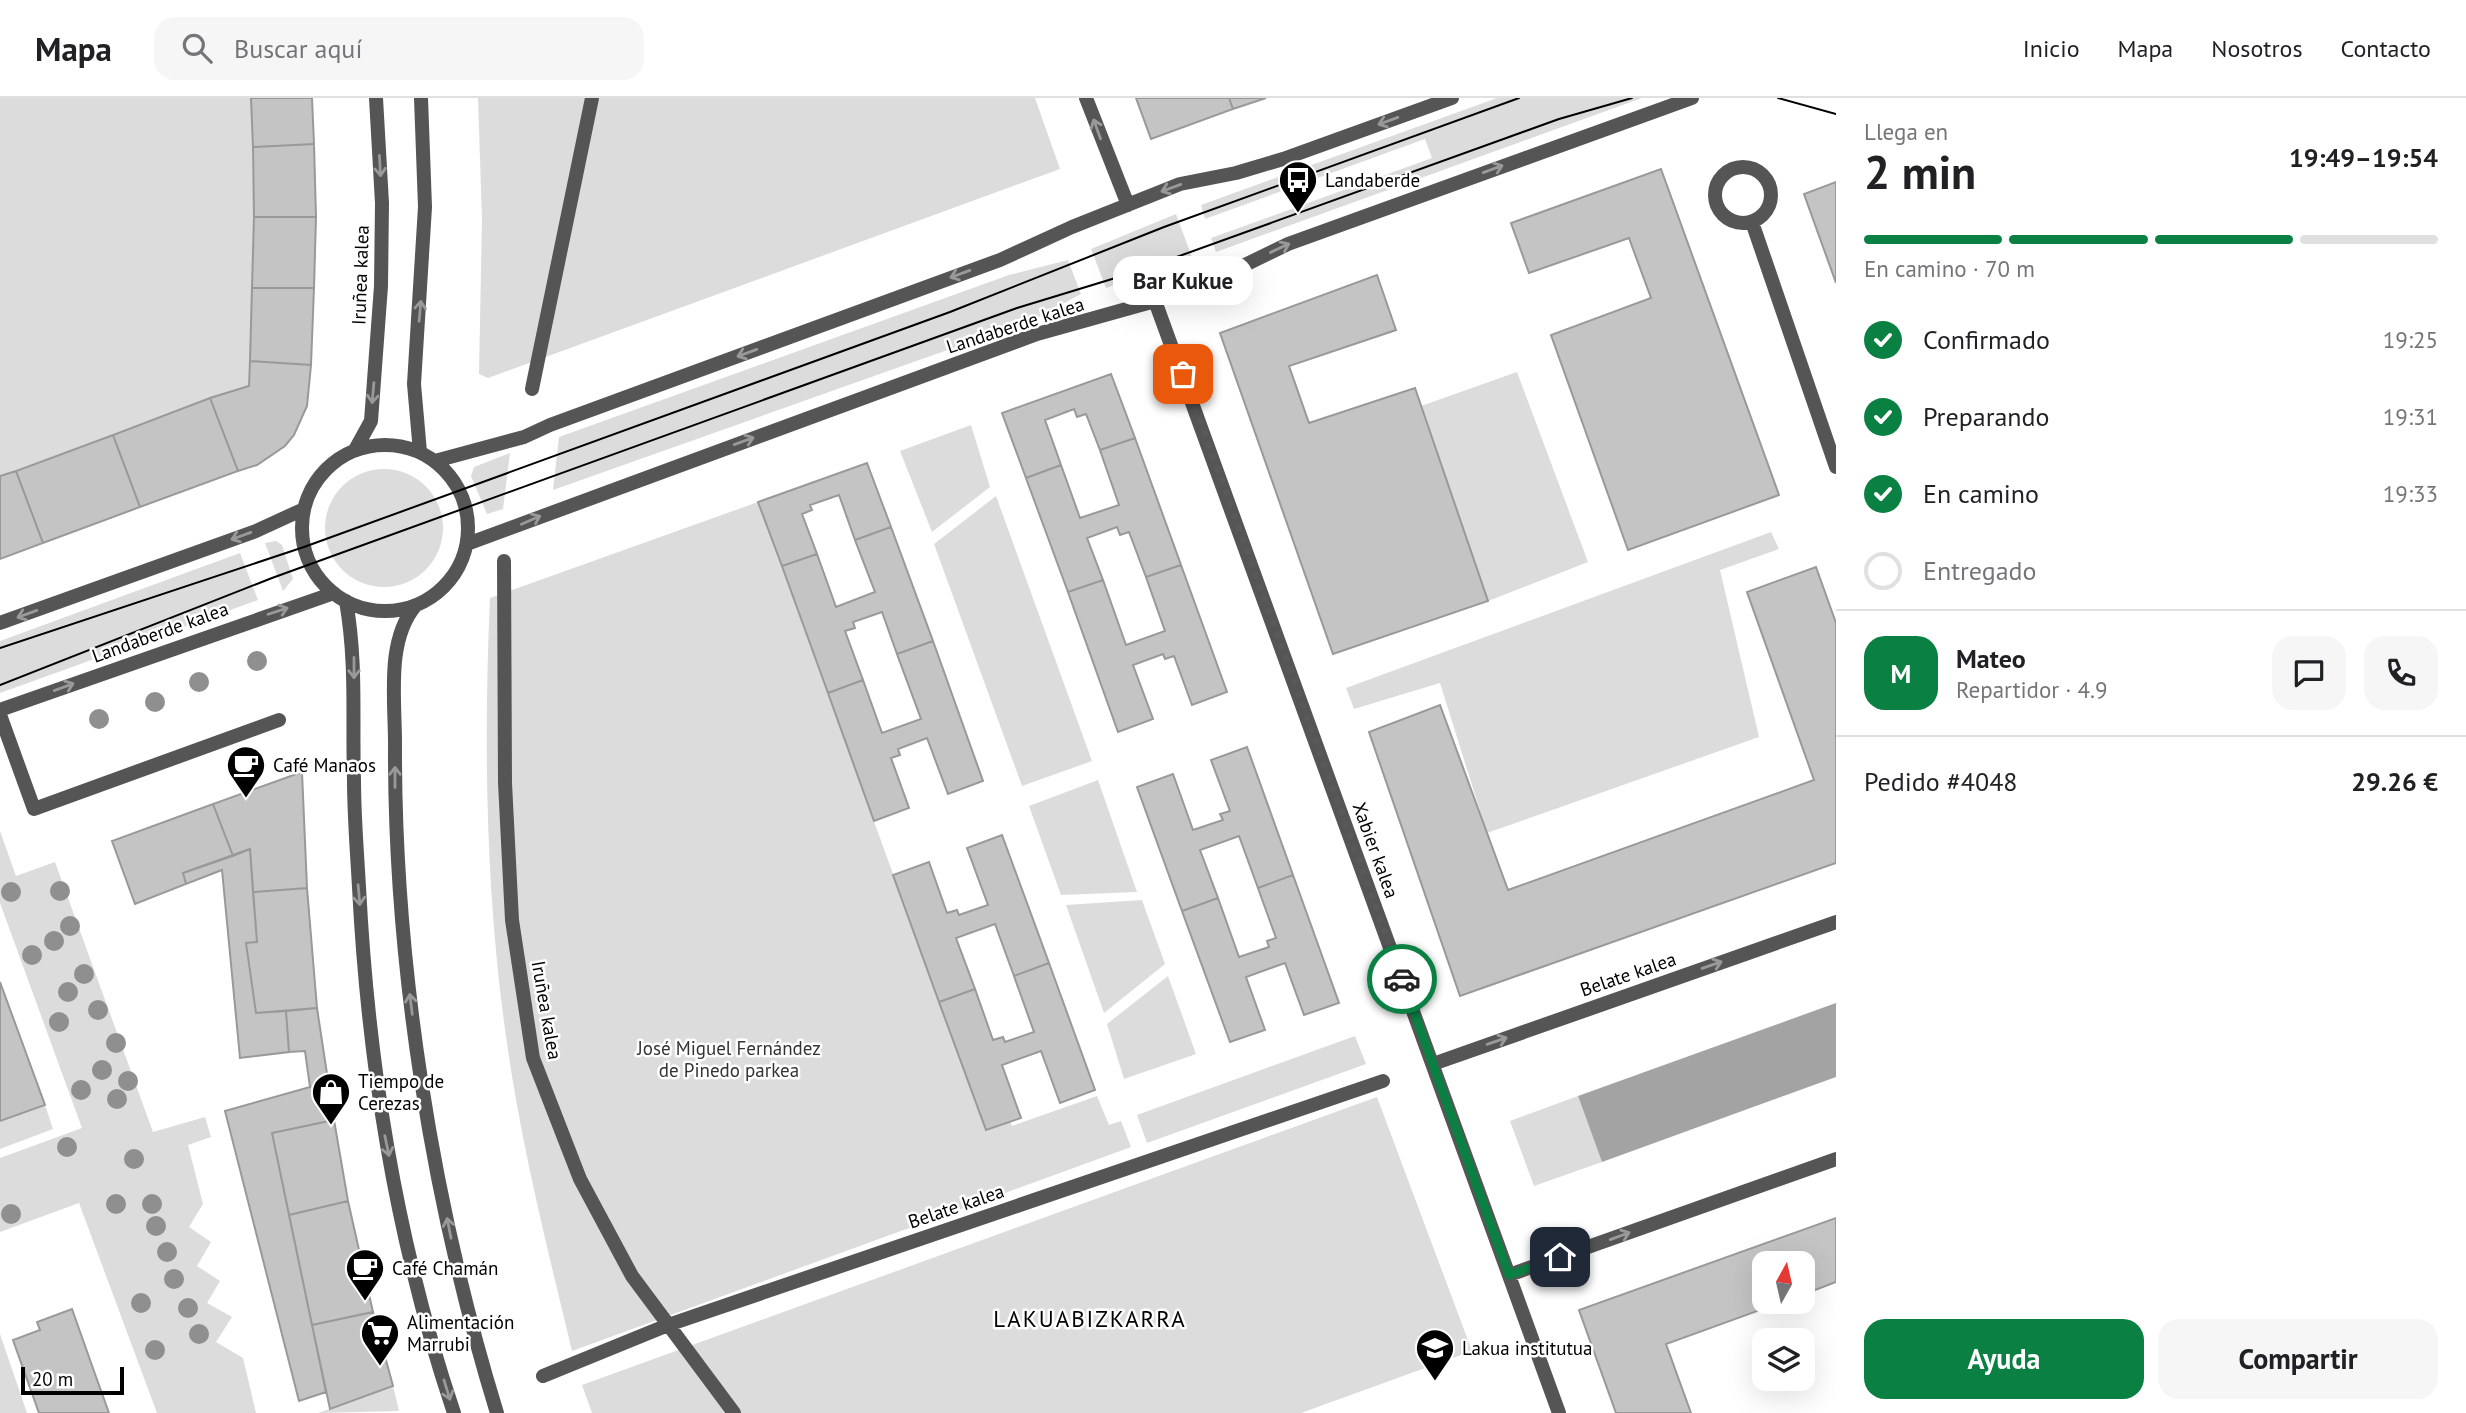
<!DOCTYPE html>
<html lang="es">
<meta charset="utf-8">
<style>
body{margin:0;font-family:"PT Sans",sans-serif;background:#f6f6f6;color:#202124;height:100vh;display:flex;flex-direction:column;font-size:26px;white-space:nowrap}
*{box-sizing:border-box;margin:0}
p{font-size:23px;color:#757577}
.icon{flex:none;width:38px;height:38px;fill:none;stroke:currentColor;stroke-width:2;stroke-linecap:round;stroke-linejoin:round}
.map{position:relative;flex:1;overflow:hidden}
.details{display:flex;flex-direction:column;background:#fff;width:630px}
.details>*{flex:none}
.needle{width:46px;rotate:8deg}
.controls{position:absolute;left:1752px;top:1153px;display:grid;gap:14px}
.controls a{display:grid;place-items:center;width:63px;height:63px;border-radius:14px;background:#fff;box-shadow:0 7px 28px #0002;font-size:35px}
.scale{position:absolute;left:21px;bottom:18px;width:103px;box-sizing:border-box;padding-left:7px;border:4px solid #000;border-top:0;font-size:19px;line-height:24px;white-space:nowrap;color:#000;-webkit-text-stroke:5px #fff;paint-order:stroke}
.pin{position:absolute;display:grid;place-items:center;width:60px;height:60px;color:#fff;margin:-30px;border-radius:14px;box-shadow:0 4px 10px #0006}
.courier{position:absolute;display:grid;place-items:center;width:70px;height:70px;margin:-35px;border:5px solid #0b8043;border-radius:50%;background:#fff;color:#222;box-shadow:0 2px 9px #0007}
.bubble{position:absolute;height:49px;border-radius:21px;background:#fff;box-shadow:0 7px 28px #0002;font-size:23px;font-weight:600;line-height:49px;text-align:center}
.summary em{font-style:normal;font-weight:600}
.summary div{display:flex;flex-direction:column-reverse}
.summary{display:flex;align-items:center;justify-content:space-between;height:119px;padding:0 28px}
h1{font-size:46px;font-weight:600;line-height:52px}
.bar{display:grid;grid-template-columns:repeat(4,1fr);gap:10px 7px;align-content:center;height:84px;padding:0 28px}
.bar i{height:9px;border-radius:5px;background:#e0e0e0}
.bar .active{background:#0b8043}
.bar p{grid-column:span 4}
.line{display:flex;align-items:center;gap:18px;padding:0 28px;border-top:2px solid #e0e0e0}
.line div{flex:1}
.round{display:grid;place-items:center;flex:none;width:74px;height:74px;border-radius:21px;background:#f6f6f6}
ol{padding:0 28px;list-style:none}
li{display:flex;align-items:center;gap:21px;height:77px}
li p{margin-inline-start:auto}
li .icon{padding:7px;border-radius:50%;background:#0b8043;color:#fff;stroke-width:4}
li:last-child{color:#757577}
li i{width:38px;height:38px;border:4px solid #e0e0e0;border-radius:50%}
.button{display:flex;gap:14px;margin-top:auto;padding:14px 28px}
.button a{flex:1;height:80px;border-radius:21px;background:#0b8043;color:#fff;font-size:28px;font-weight:600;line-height:80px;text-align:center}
.button a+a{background:#f6f6f6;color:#202124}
header{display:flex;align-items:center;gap:42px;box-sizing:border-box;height:98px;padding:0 35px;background:#fff;border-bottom:2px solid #e0e0e0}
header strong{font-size:33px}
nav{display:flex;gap:38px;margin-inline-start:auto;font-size:24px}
.search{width:490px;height:63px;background:#f6f6f6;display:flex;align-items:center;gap:18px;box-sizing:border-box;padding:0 24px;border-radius:21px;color:#757577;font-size:26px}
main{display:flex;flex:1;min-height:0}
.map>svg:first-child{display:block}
.green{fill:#dcdcdc}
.water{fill:#a3a3a3}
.building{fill:#c4c4c4;stroke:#999;stroke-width:2}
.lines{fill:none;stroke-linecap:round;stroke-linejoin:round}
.lane{stroke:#555;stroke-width:14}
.street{stroke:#555;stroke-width:14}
.tram{stroke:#000;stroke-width:2}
.tree{fill:#8f8f8f}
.oneway{stroke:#999}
.done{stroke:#595959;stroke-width:7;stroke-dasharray:0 12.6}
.route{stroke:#0b8043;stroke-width:9}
.labels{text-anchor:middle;stroke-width:5;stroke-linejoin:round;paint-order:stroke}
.poi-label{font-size:19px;fill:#000;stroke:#fff;text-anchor:start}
.street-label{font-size:19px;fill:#000;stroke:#fff}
.park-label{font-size:19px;fill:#333;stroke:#fff}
.quarter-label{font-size:23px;letter-spacing:2px;fill:#000;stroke:#fff}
</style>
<header>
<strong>Mapa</strong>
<div class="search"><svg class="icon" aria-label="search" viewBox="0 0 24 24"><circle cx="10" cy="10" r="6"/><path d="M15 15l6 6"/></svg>Buscar aquí</div>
<nav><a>Inicio</a><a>Mapa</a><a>Nosotros</a><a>Contacto</a></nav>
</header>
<main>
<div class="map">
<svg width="1836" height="1315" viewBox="0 0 1836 1315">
<rect width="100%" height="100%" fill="#fff"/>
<path class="green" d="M0 0H251L254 119 249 288 0 378Z
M478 0H1035L1060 71 488 280 479 276 482 121Z
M1497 0H1642L1216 154 1211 140 1432 60 1425 41 1205 121 1201 107Z
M1176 116 1193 162 1106 190 1091 151Z
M1068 162 1081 196 1035 221 553 392 559 339 1009 177Z
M1517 274 1588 464 1488 503 1421 308Z
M971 327 990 389 932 434 900 353Z
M510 355 503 411 487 416 471 378 474 369Z
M325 430a59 59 0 1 1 118 0a59 59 0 1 1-118 0Z
M996 398 1092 663 1022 688 934 446Z
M758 404 986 1032 1010 1023 1012 1028 1097 998 1109 1027 1121 1023 1131 1049 572 1253C550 1161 527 1070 512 978 486 820 483 659 490 500Z
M1771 434 1779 451 1720 472 1759 639 1487 735 1440 585 1354 611 1346 590Z
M276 443 282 447 293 481 283 493 265 445Z
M240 455 258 502 0 595V543Z
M1098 682 1137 794 1061 797 1029 708Z
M0 733 16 778 55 764 153 1034 205 1019 211 1039 188 1047 203 1106 189 1129 211 1144 197 1168 220 1183 207 1205 232 1219 216 1244 243 1260 256 1315H157L79 1105 0 1134V1060L82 1030 0 805Z
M1142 802 1165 866 1104 915 1066 807Z
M1168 878 1196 956 1124 981 1107 926Z
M1355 938 1366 966 1147 1045 1137 1017Z
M1578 998 1602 1064 1534 1088 1510 1023Z
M1377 999 1472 1253 1301 1315H592L582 1287Z
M45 1007 53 1031 0 1051V1023Z
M0 1236 27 1315H0Z
M393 1288 399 1313 318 1315Z"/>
<path class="water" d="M1836 905V979L1602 1064 1578 998Z"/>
<path class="building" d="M251 0H312L314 46 253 49Z
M1136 0H1229L1233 11 1151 41Z
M1229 0H1266L1233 11Z
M314 46 316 119H254L253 49Z
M1661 71 1779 397 1628 452 1551 237 1651 200 1629 140 1529 175 1511 125Z
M1836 84V185L1804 96Z
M254 119H316L314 190H252Z
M1377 177 1396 232 1289 268 1309 325 1415 290 1488 503 1333 556 1220 235Z
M252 190H314L311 267 250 263Z
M250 263 311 267 307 308 294 337 285 348 257 367 238 373 210 300 249 288Z
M1111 276 1135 340 1100 352 1086 316 1077 319 1074 311 1045 322 1061 367 1026 380 1002 315Z
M210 300 238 373 140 409 113 337Z
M113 337 140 409 43 445 16 373Z
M1135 340 1181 467 1146 479 1129 434 1120 437 1117 429 1087 440 1103 482 1068 494 1026 380 1061 367 1080 420 1119 407 1100 352Z
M867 365 891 429 855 442 839 397 810 407 812 412 802 416 817 456 782 468 758 404Z
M16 373 43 445 0 461V378Z
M891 429 933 543 897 556 882 514 853 524 855 530 845 533 863 582 828 595 782 468 817 456 836 509 875 494 855 442Z
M1181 467 1227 594 1192 607 1174 558 1165 561 1163 556 1133 567 1153 621 1118 634 1068 494 1103 482 1126 547 1165 533 1146 479Z
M1816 469 1836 525V765L1460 898 1369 634 1440 607 1508 792 1814 682 1747 494Z
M933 543 983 683 948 696 927 640 898 651 900 657 891 660 909 710 874 723 828 595 863 582 882 635 921 621 897 556Z
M1247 649 1293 777 1258 790 1239 738 1200 752 1218 800 1182 813 1137 689 1173 676 1193 732 1223 722 1220 716 1230 713 1211 662Z
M302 674 307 790 253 794 250 751 233 758 213 706Z
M213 706 233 758 183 775 186 786 135 806 112 743Z
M1002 737 1049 865 1014 878 995 826 956 840 975 891 939 904 893 777 929 764 947 815 957 812 959 817 988 807 967 750Z
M250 751 257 844 246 845 256 915 286 913 289 954 240 960 222 772 186 786 183 775Z
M1293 777 1339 905 1304 917 1285 865 1246 879 1265 932 1230 944 1182 813 1218 800 1239 859 1269 849 1267 843 1276 840 1258 790Z
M307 790 317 910 256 915 246 845 257 844 253 794Z
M1049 865 1095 992 1060 1005 1041 953 1002 967 1021 1020 986 1032 939 904 975 891 993 942 1003 939 1005 944 1034 934 1014 878Z
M0 884 45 1007 0 1023Z
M317 910 334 1022 272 1035 326 1294 299 1303 225 1013 310 989 305 953 289 954 286 913Z
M334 1022 348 1103 289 1117 272 1035Z
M348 1103 373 1214 312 1227 289 1117Z
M1836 1120V1184L1802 1197V1166H1764V1204H1782L1666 1246 1691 1315H1616L1579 1212Z
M72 1211 95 1276 109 1315H39L13 1242 40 1232 37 1224Z
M373 1214 393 1288 330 1311 312 1227Z"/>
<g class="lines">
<path class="lane" d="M0 617 34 711 279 622"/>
<path class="street" d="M1086 0 1128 107
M1715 97a28 28 0 1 1 56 0a28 28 0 1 1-56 0Z
M1752 124 1836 369
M1155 203 1559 1315
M532 291 592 0
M302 430a83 83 0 1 1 166 0a83 83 0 1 1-166 0Z
M355 352 371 323 381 188 382 105 376 0
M420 354 414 286 425 109 421 0
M435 363 524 339 550 327 1000 162 1072 129 1180 86 1236 75 1283 61 1452 0
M467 446 1037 236 1155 203 1214 182 1288 146 1692 0
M504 463 505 685 512 822 533 960 580 1081 632 1178 734 1315
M346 503C357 566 352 619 354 682 354 718 357 753 359 789 368 966 397 1146 454 1315
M416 507C386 542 395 600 395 645 394 865 432 1104 497 1315
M0 525 256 433 304 411
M0 612 334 495
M1433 966 1836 824
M1509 1177 1836 1061
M543 1278 668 1227 1383 983"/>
<path class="tram" d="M1778 0 1836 16
M0 550 304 449 950 214 1164 129 1519 0
M0 587 272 480 1017 210 1135 174 1559 21 1632 0"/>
</g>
<g class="tree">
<circle cx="257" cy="563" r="10"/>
<circle cx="199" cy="584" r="10"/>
<circle cx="155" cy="604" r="10"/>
<circle cx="99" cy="621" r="10"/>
<circle cx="60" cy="793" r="10"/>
<circle cx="11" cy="794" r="10"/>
<circle cx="70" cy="828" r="10"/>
<circle cx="54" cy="843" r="10"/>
<circle cx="32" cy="857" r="10"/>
<circle cx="84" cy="876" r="10"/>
<circle cx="68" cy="894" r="10"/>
<circle cx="98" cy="912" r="10"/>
<circle cx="59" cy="924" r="10"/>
<circle cx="116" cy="945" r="10"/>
<circle cx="102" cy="972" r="10"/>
<circle cx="128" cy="983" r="10"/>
<circle cx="81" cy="992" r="10"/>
<circle cx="117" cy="1001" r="10"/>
<circle cx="67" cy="1049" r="10"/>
<circle cx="134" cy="1061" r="10"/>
<circle cx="116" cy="1106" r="10"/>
<circle cx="152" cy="1106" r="10"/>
<circle cx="11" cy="1116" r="10"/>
<circle cx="156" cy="1128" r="10"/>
<circle cx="167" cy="1154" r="10"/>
<circle cx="174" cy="1181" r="10"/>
<circle cx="141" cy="1205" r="10"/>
<circle cx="188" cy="1210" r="10"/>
<circle cx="199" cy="1236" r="10"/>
<circle cx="155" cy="1252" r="10"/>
</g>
<defs><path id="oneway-shaft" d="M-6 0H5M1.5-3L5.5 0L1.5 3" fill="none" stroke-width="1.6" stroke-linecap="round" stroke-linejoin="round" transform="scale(1.75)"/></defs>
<g class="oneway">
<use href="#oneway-shaft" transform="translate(1388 23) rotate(160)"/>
<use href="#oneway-shaft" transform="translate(1097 31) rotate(-110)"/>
<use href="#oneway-shaft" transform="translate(380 68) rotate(87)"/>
<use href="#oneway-shaft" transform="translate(1493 71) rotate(-20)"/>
<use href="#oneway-shaft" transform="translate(1171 90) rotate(160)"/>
<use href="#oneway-shaft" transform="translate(1280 150) rotate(-25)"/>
<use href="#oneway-shaft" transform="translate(960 176) rotate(160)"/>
<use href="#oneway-shaft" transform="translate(420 213) rotate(-85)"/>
<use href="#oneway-shaft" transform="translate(747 255) rotate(160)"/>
<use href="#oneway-shaft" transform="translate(373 295) rotate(95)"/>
<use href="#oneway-shaft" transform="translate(744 343) rotate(-20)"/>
<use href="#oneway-shaft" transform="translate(531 422) rotate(-24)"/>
<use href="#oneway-shaft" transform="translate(241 438) rotate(160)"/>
<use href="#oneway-shaft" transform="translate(278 513) rotate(-18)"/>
<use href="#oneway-shaft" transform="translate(27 516) rotate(160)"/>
<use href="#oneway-shaft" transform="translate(354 570) rotate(90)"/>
<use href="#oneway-shaft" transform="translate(64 589) rotate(-20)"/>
<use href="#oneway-shaft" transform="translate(395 679) rotate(-90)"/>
<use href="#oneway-shaft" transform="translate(359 797) rotate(85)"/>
<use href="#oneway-shaft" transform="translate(1712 867) rotate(-19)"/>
<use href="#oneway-shaft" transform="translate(411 906) rotate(-97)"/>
<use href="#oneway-shaft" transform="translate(1497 943) rotate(-19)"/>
<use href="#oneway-shaft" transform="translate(387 1048) rotate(78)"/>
<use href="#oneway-shaft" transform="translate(449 1130) rotate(-101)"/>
<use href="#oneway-shaft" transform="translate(1620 1138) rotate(-20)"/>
<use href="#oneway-shaft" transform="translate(447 1292) rotate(73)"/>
</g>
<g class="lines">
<path class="done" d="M1183 276 1402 881"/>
<path class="route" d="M1402 881 1509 1177 1560 1159"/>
</g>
<defs>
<g id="bus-pin" transform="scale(2.0125)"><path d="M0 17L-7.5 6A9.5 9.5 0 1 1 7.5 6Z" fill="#000" stroke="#fff"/><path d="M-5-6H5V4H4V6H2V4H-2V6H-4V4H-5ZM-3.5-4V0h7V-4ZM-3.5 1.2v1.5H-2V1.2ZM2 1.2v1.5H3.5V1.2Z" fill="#fff"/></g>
<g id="cafe-pin" transform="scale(2.0125)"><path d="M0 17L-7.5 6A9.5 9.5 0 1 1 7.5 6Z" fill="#000" stroke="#fff"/><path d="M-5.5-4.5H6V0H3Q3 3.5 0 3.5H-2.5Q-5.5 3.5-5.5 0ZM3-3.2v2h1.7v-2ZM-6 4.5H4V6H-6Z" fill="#fff"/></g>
<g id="shop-pin" transform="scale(2.0125)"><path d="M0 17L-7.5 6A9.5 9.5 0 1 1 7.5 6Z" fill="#000" stroke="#fff"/><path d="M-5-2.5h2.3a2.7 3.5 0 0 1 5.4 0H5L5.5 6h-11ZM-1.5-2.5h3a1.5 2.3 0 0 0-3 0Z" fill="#fff"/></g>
<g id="supermarket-pin" transform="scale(2.0125)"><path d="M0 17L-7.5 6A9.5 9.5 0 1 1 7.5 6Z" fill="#000" stroke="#fff"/><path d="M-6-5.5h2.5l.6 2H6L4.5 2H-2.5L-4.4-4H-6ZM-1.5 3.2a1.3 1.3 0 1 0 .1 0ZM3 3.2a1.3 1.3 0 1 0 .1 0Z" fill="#fff"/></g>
<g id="school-pin" transform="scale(2.0125)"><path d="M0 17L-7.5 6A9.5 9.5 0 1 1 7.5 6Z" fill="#000" stroke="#fff"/><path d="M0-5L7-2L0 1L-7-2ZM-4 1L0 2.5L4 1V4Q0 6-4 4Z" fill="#fff"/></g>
</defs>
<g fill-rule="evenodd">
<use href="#bus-pin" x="1298" y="82"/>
<use href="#cafe-pin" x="246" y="667"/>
<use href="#shop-pin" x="331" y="994"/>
<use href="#cafe-pin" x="365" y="1170"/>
<use href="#supermarket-pin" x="380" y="1235"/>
<use href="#school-pin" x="1435" y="1250"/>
</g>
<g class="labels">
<g class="poi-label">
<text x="1325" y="89">Landaberde</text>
<text x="273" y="674">Café Manaos</text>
<text x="358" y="990">Tiempo de<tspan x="358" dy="22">Cerezas</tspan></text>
<text x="392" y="1177">Café Chamán</text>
<text x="407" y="1231">Alimentación<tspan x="407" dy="22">Marrubi</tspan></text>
<text x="1462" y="1257">Lakua institutua</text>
</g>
<g class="street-label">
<text transform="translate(360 177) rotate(-88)" y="7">Iruñea kalea</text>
<text transform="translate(1015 227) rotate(-18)" y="7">Landaberde kalea</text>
<text transform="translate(160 534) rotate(-20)" y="7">Landaberde kalea</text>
<text transform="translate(1376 752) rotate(70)" y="7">Xabier kalea</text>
<text transform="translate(1628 876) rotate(-19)" y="7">Belate kalea</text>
<text transform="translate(547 912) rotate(80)" y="7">Iruñea kalea</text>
<text transform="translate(956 1108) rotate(-19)" y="7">Belate kalea</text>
</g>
<g class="park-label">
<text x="729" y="957">José Miguel Fernández<tspan x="729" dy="22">de Pinedo parkea</tspan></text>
</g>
<g class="quarter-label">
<text x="1090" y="1229">LAKUABIZKARRA</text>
</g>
</g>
</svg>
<div class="controls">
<a><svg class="needle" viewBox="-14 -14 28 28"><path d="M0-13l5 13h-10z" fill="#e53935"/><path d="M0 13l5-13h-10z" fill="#757577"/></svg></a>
<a><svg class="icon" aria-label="layers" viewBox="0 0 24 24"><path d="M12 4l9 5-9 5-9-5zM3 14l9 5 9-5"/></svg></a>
</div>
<div class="scale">20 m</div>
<div class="pin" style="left:1183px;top:276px;background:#ea580c"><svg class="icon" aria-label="bag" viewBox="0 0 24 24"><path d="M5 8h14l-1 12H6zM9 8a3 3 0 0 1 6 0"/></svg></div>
<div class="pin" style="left:1560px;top:1159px;background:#1f2937"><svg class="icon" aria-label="home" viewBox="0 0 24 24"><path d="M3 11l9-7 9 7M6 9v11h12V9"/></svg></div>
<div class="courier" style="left:1402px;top:881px"><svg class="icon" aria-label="car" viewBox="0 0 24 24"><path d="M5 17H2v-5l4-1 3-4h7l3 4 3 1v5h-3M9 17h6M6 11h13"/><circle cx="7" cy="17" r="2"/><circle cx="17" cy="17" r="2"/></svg></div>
<div class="bubble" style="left:1113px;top:158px;width:140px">Bar Kukue</div>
</div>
<section class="details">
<div class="summary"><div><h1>2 min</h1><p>Llega en</p></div><em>19:49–19:54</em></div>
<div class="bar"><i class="active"></i><i class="active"></i><i class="active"></i><i></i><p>En camino · 70 m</p></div>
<ol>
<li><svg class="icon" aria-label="check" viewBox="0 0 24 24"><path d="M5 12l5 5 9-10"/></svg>Confirmado<p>19:25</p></li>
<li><svg class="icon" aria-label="check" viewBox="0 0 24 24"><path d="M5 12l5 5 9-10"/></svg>Preparando<p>19:31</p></li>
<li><svg class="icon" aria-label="check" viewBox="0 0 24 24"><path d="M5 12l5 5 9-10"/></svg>En camino<p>19:33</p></li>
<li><i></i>Entregado</li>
</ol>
<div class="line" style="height:126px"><b class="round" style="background:#0b8043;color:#fff">M</b><div><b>Mateo</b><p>Repartidor · 4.9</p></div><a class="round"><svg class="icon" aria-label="chat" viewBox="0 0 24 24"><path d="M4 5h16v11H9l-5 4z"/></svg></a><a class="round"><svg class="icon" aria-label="phone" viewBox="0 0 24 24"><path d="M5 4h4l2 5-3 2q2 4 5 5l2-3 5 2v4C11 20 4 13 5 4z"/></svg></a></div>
<div class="line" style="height:91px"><div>Pedido #4048</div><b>29.26 €</b></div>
<div class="button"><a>Ayuda</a><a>Compartir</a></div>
</section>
</main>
